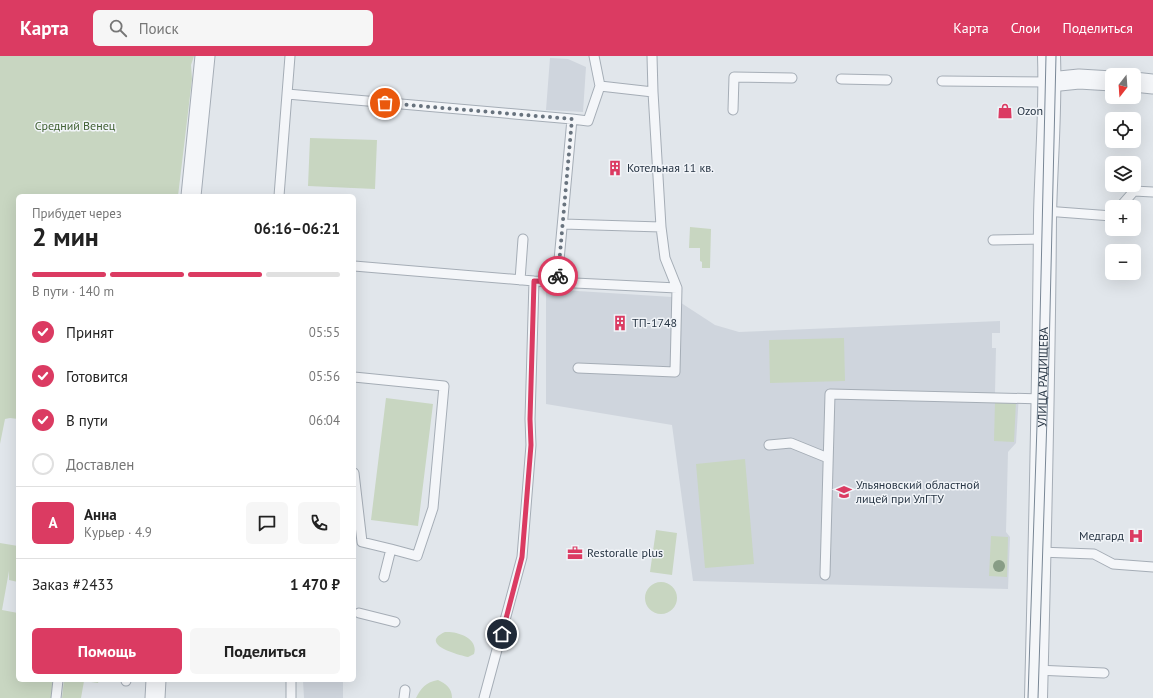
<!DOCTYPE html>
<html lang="ru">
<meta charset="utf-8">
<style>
body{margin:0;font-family:"PT Sans",sans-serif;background:#f6f6f6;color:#222;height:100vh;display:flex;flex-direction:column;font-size:15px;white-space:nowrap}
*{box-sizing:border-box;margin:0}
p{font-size:13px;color:#767676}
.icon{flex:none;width:22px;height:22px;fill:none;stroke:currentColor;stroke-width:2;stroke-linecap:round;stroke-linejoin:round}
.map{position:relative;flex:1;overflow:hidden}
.drawer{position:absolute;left:16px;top:138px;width:340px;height:488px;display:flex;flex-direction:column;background:#fff;border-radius:6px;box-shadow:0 4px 16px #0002}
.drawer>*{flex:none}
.needle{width:26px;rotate:197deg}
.controls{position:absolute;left:1105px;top:12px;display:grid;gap:8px}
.controls a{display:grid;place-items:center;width:36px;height:36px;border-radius:6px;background:#fff;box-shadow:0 4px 16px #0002;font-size:20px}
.pin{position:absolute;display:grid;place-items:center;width:34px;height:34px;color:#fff;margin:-17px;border:2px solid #fff;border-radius:50%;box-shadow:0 1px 4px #0007}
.courier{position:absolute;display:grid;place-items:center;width:40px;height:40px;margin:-20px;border:3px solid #db3b62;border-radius:50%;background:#fff;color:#222;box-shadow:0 1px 5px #0007}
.summary em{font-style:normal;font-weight:800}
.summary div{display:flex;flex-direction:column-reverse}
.summary{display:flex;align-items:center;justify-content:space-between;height:68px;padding:0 16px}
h1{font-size:26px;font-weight:800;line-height:30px}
.bar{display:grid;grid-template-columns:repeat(4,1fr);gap:6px 4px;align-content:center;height:48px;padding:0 16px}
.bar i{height:5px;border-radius:3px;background:#e0e0e0}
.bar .active{background:#db3b62}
.bar p{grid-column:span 4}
.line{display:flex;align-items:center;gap:10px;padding:0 16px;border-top:1px solid #e0e0e0}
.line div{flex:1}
.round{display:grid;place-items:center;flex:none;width:42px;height:42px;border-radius:6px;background:#f6f6f6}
ol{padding:0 16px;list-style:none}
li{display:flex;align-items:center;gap:12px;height:44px}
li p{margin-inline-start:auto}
li .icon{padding:4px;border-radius:50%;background:#db3b62;color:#fff;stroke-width:4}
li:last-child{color:#767676}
li i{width:22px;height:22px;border:2px solid #e0e0e0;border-radius:50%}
.action{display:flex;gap:8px;margin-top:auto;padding:8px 16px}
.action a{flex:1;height:46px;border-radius:6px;background:#db3b62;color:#fff;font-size:16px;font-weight:800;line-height:46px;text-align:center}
.action a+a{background:#f6f6f6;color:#222}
header{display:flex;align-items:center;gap:24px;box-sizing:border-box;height:56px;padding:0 20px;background:#db3b62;color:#fff}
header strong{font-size:19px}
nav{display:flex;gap:22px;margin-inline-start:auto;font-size:14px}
.search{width:280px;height:36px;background:#f6f6f6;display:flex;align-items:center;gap:10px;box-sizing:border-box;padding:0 14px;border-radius:6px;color:#767676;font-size:15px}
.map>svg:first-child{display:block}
.built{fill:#cfd5dd}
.green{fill:#c8d6c1}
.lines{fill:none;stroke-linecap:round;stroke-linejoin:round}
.service-casing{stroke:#a5adb6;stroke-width:11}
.minor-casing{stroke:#a5adb6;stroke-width:21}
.tertiary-casing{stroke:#a5adb6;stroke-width:24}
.service{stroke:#f4f6f9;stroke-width:9}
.minor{stroke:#f4f6f9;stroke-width:19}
.tertiary{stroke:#f4f6f9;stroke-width:22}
.tram{stroke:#798796;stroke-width:1}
.tree{fill:#889d86}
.done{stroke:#68737e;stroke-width:4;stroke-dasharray:0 7.2}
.route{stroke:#db3b62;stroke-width:5}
.labels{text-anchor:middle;stroke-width:3;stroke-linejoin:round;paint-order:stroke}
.poi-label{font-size:12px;fill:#273544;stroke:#f1f4f8;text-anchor:start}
.park-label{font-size:12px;fill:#406133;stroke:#f1f4f8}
.street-label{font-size:12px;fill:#273544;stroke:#f1f4f8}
</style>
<header>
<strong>Карта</strong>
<div class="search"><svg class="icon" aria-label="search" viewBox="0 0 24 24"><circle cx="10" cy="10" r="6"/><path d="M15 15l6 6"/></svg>Поиск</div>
<nav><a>Карта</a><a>Слои</a><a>Поделиться</a></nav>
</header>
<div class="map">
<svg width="1153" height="642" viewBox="0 0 1153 642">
<rect width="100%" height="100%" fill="#e1e6eb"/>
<path class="built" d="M550 2 568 3 586 11 583 56 546 54Z
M546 233 672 241 715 269 739 276 1000 265V277H992V292H996L995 337 1019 338 1016 387 1008 396 1006 476 1010 481 1008 533 693 525 672 369 546 348Z
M303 624H343V642H304Z"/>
<path class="green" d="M0 0H194L191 9 192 23 178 140H18V363L10 362 5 363 0 388Z
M310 82 377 84 375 133 308 130Z
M690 171 711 173 710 212H702V206L700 205V192H689Z
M844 282 845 325 770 327 769 284Z
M386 342 433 348 418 470 371 464Z
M995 345H1016L1014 386 994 385Z
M745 403 754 508 705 512 696 408Z
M656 474 677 477 672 519 650 516Z
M991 480 1008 481 1007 521 989 520Z
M0 487 18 490V526L9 524V515L2 554 18 557V624H54L52 642H0Z
M645 542a16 16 0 1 1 32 0a16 16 0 1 1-32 0Z
M445 576C457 575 479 582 474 598L468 601C458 599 418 588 445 576Z
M64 624H99L98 627 84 625 81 642H62Z
M438 624C446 628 452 632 452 642H416C421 632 426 626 438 624Z"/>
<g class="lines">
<g class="service-casing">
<path id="service" d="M652 0 653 36
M841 23 887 24
M942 25 1050 26
M287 38 290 0
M733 54 734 21 792 22
M572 63 588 65 600 30
M279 140 287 38 572 63 557 226
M1120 151 1134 135 1153 136
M1045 155 1112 160
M563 168 661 171
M993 184 1045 183
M354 210 534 225 677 232
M520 224 523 183
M578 312 675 316 677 232 665 202 661 171 653 36 600 30 594 0
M354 321 444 330 433 452 417 500 391 493
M769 389 791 387 828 402
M354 417 362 486 391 493 384 521
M1039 496 1094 498 1113 508 1153 511
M825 519 830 338 1043 343
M359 557 395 566
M1036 614 1104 617
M126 624V625
M291 624V642
M56 642 58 624
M404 642 405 634
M484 642 522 501 531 389 530 363 534 225"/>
</g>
<g class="minor-casing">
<path id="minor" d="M1050 26 1079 23 1112 25
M1134 26 1153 28
M191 140 205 0
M155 642 156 624"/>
</g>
<g class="tertiary-casing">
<g id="tertiary">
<path id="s1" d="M1036 642C1040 482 1044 322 1045 161 1046 107 1051 54 1049 0"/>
</g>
</g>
<use href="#service" class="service"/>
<use href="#minor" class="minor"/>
<use href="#tertiary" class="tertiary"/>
<path class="tram" d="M1028 642 1039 309 1046 0
M1038 642 1049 298 1056 0"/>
</g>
<circle class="tree" cx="999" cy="510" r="6"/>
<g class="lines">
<path class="done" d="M385 47 572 63 558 220"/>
<path class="route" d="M502 578 522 501 531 389 530 363 534 225 557 226 558 220"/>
</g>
<defs>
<g id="shop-bare" transform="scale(1.2)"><path d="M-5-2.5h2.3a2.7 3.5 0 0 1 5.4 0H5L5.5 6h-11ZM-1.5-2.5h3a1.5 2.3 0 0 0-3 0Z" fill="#db3b62" stroke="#f1f4f8" stroke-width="2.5" paint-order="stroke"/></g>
<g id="building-bare" transform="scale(1.2)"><path d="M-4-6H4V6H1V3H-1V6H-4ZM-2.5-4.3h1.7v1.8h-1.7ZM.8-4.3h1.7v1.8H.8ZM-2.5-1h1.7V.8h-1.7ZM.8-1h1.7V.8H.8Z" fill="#db3b62" stroke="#f1f4f8" stroke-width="2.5" paint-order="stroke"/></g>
<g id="school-bare" transform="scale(1.2)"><path d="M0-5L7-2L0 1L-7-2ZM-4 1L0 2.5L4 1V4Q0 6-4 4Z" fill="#db3b62" stroke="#f1f4f8" stroke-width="2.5" paint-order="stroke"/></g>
<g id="hospital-bare" transform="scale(1.2)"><path d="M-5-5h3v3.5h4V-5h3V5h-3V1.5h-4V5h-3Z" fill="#db3b62" stroke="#f1f4f8" stroke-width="2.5" paint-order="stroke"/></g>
<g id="office-bare" transform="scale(1.2)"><path d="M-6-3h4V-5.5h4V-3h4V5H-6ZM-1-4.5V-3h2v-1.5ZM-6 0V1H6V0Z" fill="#db3b62" stroke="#f1f4f8" stroke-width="2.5" paint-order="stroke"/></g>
</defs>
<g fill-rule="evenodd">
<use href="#shop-bare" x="1005" y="55"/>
<use href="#building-bare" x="615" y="112"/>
<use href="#building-bare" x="620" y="267"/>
<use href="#school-bare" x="844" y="436"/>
<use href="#hospital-bare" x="1136" y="480"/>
<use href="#office-bare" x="575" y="497"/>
</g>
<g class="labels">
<g class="poi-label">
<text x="1017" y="59">Ozon</text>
<text x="627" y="116">Котельная 11 кв.</text>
<text x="632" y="271">ТП-1748</text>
<text x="856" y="433">Ульяновский областной<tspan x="856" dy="14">лицей при УлГТУ</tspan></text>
<text x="1124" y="484" text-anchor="end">Медгард</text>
<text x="587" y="501">Restoralle plus</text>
</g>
<g class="park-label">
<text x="75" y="74">Средний Венец</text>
</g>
<g class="street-label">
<text dy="4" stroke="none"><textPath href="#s1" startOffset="321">УЛИЦА РАДИЩЕВА</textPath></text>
</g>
</g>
</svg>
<div class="controls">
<a><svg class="needle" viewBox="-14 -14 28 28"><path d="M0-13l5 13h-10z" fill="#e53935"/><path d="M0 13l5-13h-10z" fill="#767676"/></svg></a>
<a><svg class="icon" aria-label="locate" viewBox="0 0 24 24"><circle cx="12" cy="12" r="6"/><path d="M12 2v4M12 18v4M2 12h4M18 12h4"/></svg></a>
<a><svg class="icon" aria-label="layers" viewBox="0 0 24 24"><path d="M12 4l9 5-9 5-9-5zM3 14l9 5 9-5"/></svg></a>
<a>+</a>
<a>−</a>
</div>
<div class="pin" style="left:385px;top:47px;background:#ea580c"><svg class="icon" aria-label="bag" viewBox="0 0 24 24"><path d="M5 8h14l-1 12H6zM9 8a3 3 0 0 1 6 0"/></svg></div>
<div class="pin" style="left:502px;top:578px;background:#1f2937"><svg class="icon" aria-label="home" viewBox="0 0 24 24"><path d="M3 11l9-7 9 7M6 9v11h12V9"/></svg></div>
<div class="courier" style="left:558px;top:220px"><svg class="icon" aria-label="bike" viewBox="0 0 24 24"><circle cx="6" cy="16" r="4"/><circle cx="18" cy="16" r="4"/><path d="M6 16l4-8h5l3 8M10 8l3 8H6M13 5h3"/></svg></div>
<section class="drawer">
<div class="summary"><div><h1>2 мин</h1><p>Прибудет через</p></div><em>06:16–06:21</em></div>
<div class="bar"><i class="active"></i><i class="active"></i><i class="active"></i><i></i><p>В пути · 140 m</p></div>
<ol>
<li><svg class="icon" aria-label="check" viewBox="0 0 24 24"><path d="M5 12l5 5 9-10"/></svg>Принят<p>05:55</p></li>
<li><svg class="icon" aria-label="check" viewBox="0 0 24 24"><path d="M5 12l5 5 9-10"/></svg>Готовится<p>05:56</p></li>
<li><svg class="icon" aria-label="check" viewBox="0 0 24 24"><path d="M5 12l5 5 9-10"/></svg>В пути<p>06:04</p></li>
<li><i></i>Доставлен</li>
</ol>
<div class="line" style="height:72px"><b class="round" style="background:#db3b62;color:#fff">А</b><div><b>Анна</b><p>Курьер · 4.9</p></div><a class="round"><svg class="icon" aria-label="chat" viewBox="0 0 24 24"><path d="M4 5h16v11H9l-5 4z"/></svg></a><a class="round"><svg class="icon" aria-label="phone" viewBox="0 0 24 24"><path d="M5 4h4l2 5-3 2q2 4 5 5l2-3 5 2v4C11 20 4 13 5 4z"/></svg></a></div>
<div class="line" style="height:52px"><div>Заказ #2433</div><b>1 470 ₽</b></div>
<div class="action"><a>Помощь</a><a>Поделиться</a></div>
</section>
</div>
